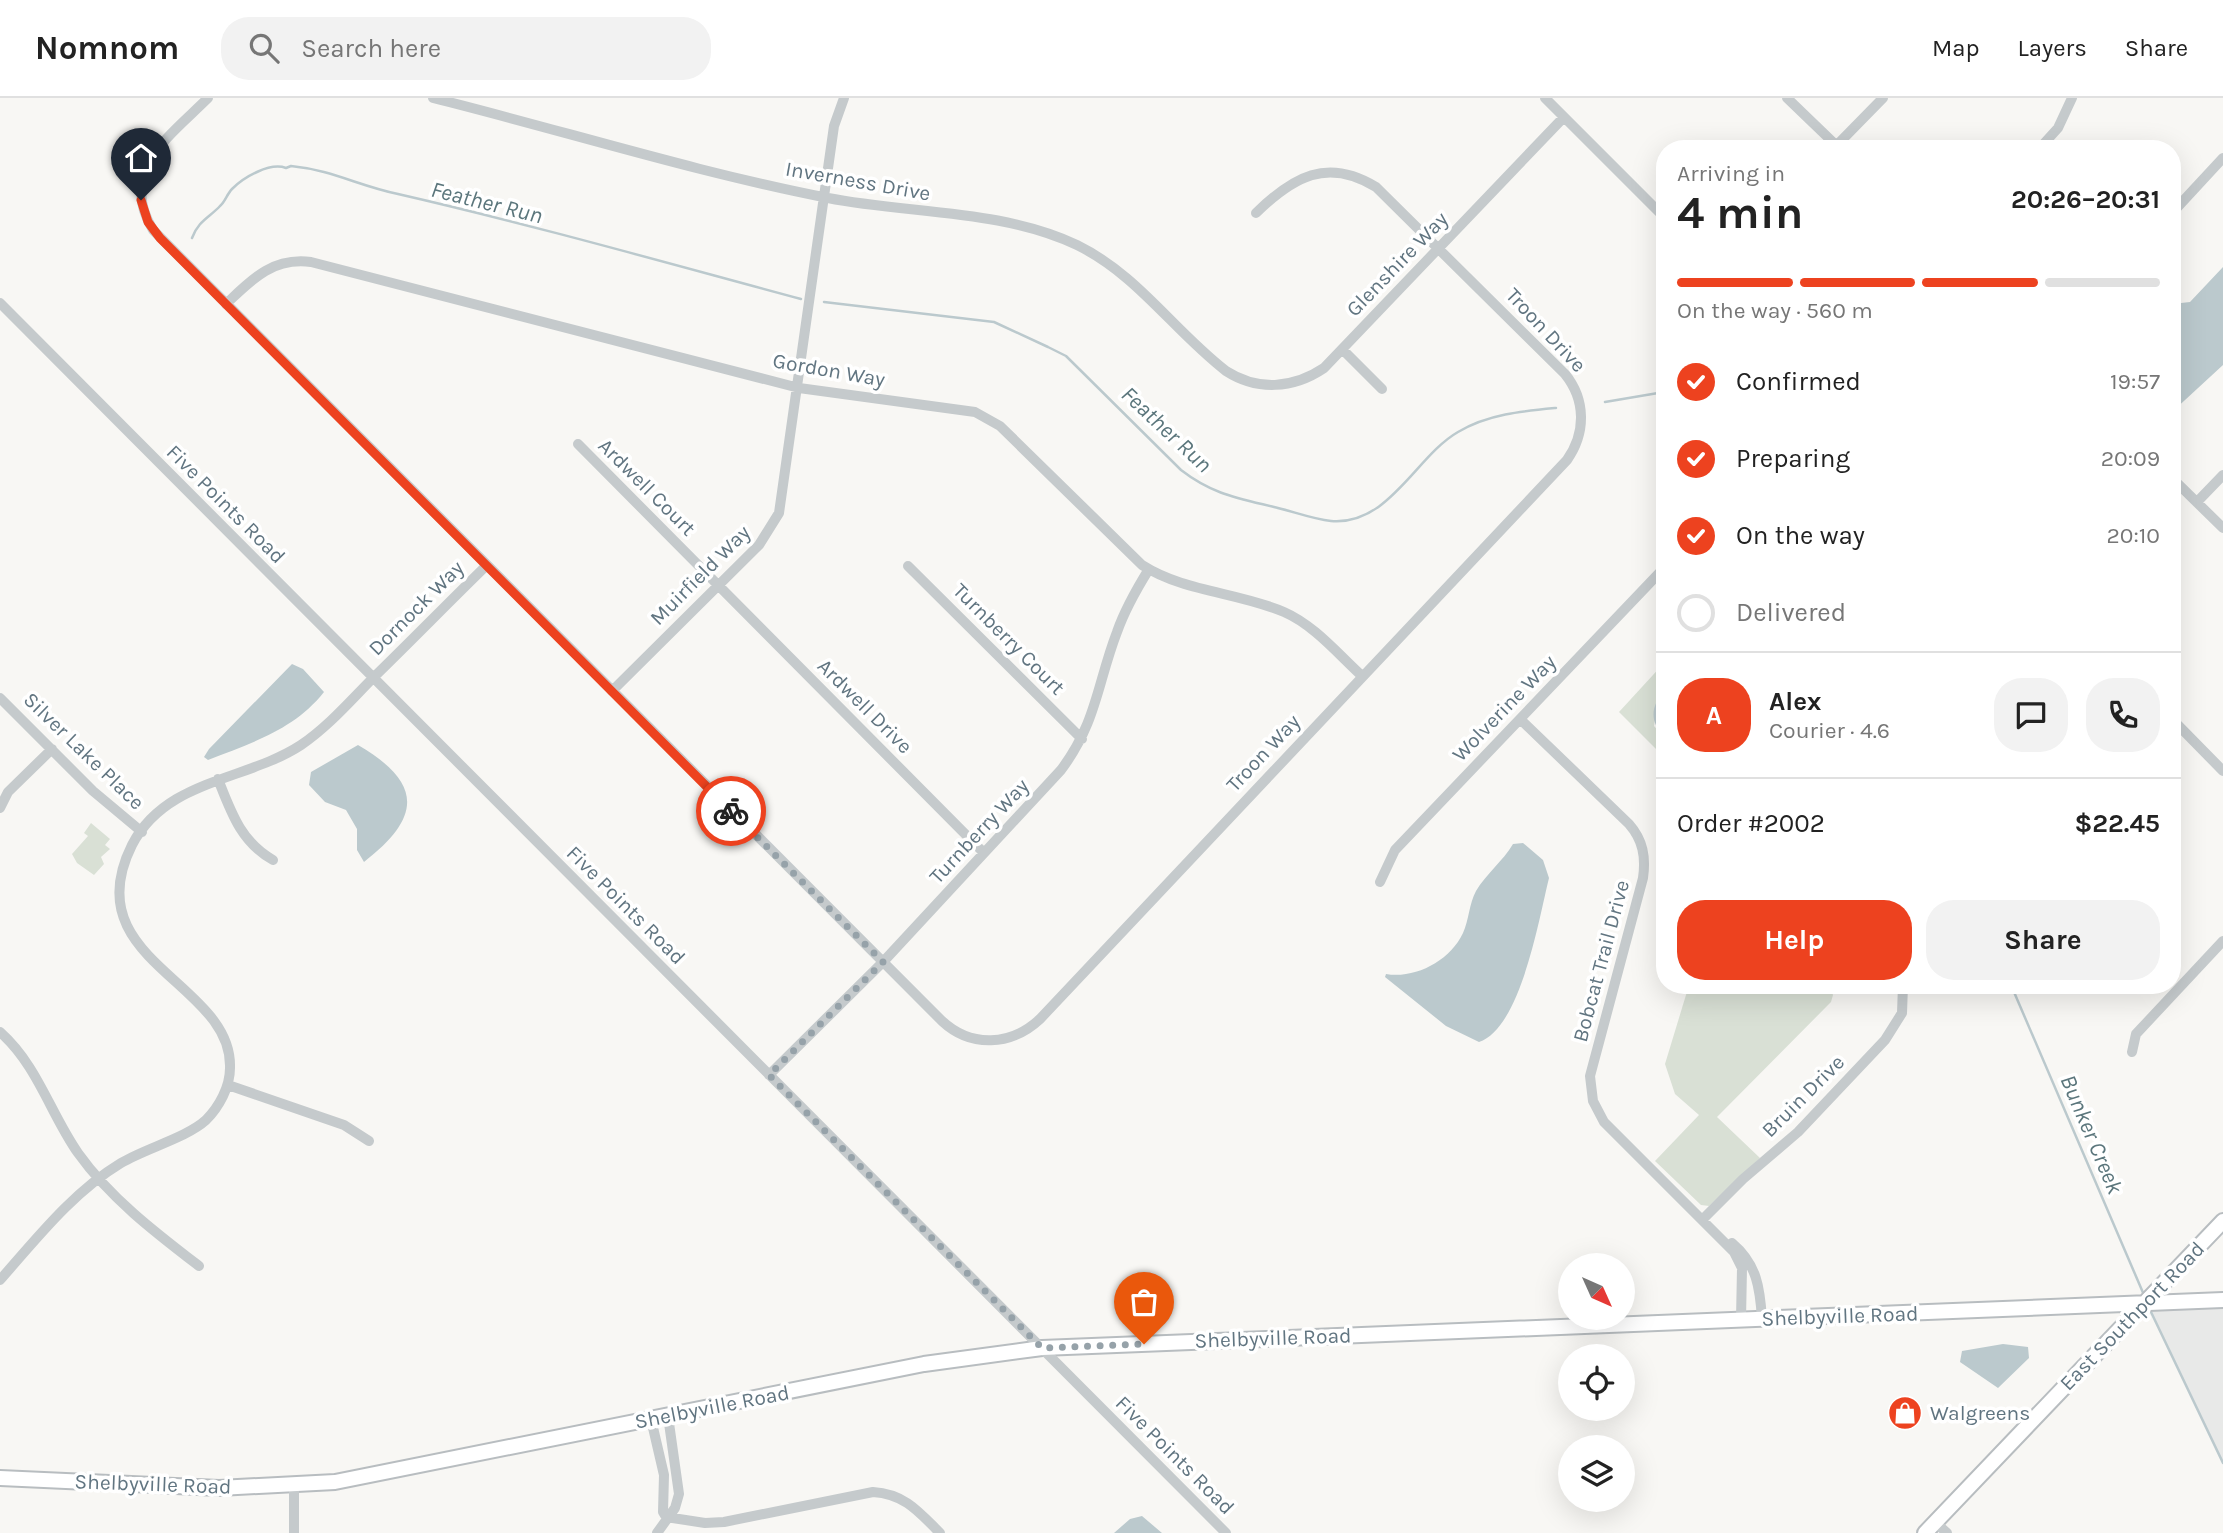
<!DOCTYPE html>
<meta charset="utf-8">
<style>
body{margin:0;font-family:Karla,sans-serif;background:#f2f2f2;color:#222;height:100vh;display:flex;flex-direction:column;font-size:26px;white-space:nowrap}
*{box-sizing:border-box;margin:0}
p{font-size:23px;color:#767676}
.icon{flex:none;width:38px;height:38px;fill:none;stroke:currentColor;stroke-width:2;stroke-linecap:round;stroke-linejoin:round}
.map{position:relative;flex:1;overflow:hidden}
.panel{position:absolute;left:1656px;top:42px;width:525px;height:854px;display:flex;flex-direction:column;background:#fff;border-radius:28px;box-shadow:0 7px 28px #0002}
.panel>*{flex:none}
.needle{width:46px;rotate:135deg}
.buttons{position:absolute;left:1558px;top:1155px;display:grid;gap:14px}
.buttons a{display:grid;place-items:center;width:77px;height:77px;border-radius:50%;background:#fff;box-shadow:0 7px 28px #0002;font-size:35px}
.pin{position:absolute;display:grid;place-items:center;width:60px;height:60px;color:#fff;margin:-72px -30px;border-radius:50% 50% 50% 0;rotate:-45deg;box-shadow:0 0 7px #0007}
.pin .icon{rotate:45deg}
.courier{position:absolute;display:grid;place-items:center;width:70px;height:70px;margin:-35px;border:5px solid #ed421f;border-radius:50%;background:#fff;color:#222;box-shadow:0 2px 9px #0007}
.head em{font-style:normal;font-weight:700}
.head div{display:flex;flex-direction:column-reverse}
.head{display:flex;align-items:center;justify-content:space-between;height:119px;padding:0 21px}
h1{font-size:46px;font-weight:700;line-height:52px}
.bar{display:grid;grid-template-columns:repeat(4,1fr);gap:10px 7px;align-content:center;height:84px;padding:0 21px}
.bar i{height:9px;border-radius:5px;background:#e0e0e0}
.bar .active{background:#ed421f}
.bar p{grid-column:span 4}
.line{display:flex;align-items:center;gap:18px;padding:0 21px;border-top:2px solid #e0e0e0}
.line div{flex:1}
.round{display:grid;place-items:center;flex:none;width:74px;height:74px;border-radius:28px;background:#f2f2f2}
ol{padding:0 21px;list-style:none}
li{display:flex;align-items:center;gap:21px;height:77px}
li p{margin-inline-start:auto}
li .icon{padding:7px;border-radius:50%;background:#ed421f;color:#fff;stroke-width:4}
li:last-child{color:#767676}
li i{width:38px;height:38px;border:4px solid #e0e0e0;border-radius:50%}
.action{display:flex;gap:14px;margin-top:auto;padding:14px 21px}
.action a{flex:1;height:80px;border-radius:28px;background:#ed421f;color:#fff;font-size:28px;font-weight:700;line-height:80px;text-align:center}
.action a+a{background:#f2f2f2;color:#222}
header{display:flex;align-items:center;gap:42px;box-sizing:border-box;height:98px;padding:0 35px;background:#fff;border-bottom:2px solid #e0e0e0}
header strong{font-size:33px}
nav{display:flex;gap:38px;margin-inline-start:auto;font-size:24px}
.search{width:490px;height:63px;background:#f2f2f2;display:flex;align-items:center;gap:18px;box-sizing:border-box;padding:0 24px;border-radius:28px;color:#767676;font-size:26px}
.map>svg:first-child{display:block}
.built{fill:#e8e9e8}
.green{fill:#d9e0d5}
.water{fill:#bbc9cd}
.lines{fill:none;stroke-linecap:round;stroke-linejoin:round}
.stream{stroke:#bbc9cd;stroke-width:2.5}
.major-casing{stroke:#b8bdc0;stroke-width:18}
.minor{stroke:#c5cacc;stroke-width:10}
.major{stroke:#fff;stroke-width:14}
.done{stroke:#96a2a9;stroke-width:7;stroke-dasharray:0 12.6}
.route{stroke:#ed421f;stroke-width:9}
.labels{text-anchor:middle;stroke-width:7;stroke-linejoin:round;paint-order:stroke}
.street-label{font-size:21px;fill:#617581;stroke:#fff}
.poi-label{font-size:21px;fill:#617581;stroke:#fff;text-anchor:start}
.water-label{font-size:23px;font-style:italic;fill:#5b767c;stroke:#fff}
</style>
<header>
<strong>Nomnom</strong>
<div class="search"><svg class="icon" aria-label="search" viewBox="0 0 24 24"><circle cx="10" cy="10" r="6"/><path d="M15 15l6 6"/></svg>Search here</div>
<nav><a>Map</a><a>Layers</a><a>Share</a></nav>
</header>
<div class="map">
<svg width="2223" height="1435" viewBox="0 0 2223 1435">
<rect width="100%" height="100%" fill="#f8f7f4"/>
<path class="built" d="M2223 1202V1364L2148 1206Z"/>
<path class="green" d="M1664 565V593L1658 601 1654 628 1664 639V659L1619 614Z
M91 725 110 741 105 747 110 751 101 759 104 766 94 777 77 765 72 756 88 738 84 735Z
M1689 887H1829L1833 897 1831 904 1717 1019 1760 1060 1709 1108 1701 1107 1655 1063 1699 1017 1675 996 1665 966Z"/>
<path class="water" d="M2223 169V267L2172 314V206L2190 204Z
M292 566 303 571 324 594C294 632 251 645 208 662L204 659 209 651Z
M1664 593V639C1650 623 1650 610 1664 593Z
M358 647C423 685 422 719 364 764L357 752V731L346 712 325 704 309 687 311 674Z
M1523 745 1543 762 1549 780C1539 820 1521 930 1479 944L1446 928 1385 879 1386 876C1415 881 1450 863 1463 835 1469 822 1469 806 1476 793 1486 776 1503 763 1513 746Z
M2003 1246 2028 1249 2029 1260 1998 1290 1960 1264 1962 1253Z
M1142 1418 1162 1435H1114L1130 1421Z"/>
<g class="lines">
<path class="stream" d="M192 140C198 123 210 119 220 108 225 104 227 96 232 91 244 79 270 64 286 70L291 68C332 72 359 88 398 96 533 127 667 165 801 201
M824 204 994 224 1048 249 1066 258 1181 372C1212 396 1237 400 1274 409 1292 413 1312 421 1331 423 1389 428 1416 358 1458 334 1488 316 1523 313 1556 310
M1605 304 1664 294
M2011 887 2144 1197
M2151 1214 2223 1365"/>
<g class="major-casing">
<path id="major" d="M0 1380 219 1390 335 1384 924 1266 1042 1250 2223 1202
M1925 1435 2223 1123"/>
</g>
<path class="minor" d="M208 0C170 38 117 73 153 132L942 923C971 950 1011 948 1040 921L1567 362C1586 335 1586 302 1565 276L1376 89C1327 59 1293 79 1256 115
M433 0C565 33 695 74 828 100 910 116 1001 111 1077 147 1138 177 1173 232 1226 273 1257 293 1293 291 1324 270L1564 19
M1545 0 1664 119
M1787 0 1840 51
M1837 47 1883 0
M2039 51 2058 30 2072 0
M2172 115 2223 60
M0 205 1226 1435
M226 206C252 181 273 159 311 164L799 290 975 314 1000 328 1142 467C1184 494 1238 494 1284 514 1314 527 1338 556 1362 578
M1342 251 1382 291
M578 346 984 755
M2172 380 2223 430
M2197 404 2223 377
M908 468 1082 641
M612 593 759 447 779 415 834 28 844 0
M0 600 93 693 142 734
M1520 621 1629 726C1643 742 1646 759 1643 780L1590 978 1593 1003 1604 1024 1734 1154 1742 1170 1741 1222
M2172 621 2223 673
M218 681C231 714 241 744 273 762
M0 710 8 694 52 651
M1380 784 1395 752 1664 470
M0 934C38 968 50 1015 78 1055 110 1100 156 1135 199 1168
M2132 954 2136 936 2223 843
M769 977 883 864 1061 672C1097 624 1097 586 1117 534 1125 511 1136 492 1149 471
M228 987 344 1027 369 1043
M1703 1121 1743 1081 1798 1034 1885 942 1902 915 1903 887
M1732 1145C1757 1166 1760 1190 1762 1221
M0 1182C37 1140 73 1094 121 1065 146 1050 186 1040 206 1022 219 1009 230 989 230 970 233 884 74 863 132 747 166 681 246 683 301 647 329 628 351 602 374 579 412 542 449 504 487 467
M651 1321 664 1377 663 1414 666 1419
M294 1388V1435
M666 1419 705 1425 724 1424 873 1394C905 1396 919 1414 940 1435
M1935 1424 1947 1435
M657 1435 675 1410 679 1396 668 1318"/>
<use href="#major" class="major"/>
</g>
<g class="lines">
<path class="done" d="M731 713 883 864 769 977 1042 1250 1144 1246"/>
<path class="route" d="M141 102 148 124 160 140 731 713"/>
</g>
<defs>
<g id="shop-disc" transform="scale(1.75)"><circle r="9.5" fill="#ed421f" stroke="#fff"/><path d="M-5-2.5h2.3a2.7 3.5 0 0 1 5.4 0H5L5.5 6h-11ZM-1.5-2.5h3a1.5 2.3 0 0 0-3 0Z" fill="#fff"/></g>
</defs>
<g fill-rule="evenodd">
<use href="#shop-disc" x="1905" y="1315"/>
</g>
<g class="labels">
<g class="street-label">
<text transform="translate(858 83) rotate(10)" y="7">Inverness Drive</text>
<text transform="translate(1397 166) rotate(-46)" y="7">Glenshire Way</text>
<text transform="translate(1546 232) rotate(47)" y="7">Troon Drive</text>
<text transform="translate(829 272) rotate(10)" y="7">Gordon Way</text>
<text transform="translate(647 389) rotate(45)" y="7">Ardwell Court</text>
<text transform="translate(226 406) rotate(45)" y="7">Five Points Road</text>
<text transform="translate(700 477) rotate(-45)" y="7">Muirfield Way</text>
<text transform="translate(416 510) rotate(-45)" y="7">Dornock Way</text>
<text transform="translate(1009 541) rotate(45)" y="7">Turnberry Court</text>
<text transform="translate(865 608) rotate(45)" y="7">Ardwell Drive</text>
<text transform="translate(1504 610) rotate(-46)" y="7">Wolverine Way</text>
<text transform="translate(84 653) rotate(44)" y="7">Silver Lake Place</text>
<text transform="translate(1263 655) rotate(-47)" y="7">Troon Way</text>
<text transform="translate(979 733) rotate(-47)" y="7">Turnberry Way</text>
<text transform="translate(626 807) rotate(45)" y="7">Five Points Road</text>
<text transform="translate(1601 863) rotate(-75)" y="7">Bobcat Trail Drive</text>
<text transform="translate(1803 998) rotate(-45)" y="7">Bruin Drive</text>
<text transform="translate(1840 1218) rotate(-2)" y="7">Shelbyville Road</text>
<text transform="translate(2132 1218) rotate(-46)" y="7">East Southport Road</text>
<text transform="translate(1273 1240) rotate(-2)" y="7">Shelbyville Road</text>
<text transform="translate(712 1309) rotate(-11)" y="7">Shelbyville Road</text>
<text transform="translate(1175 1357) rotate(45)" y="7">Five Points Road</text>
<text transform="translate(153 1386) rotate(2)" y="7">Shelbyville Road</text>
</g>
<g class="poi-label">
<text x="1930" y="1322">Walgreens</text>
</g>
<g class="water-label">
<text transform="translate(487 104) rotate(14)" y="8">Feather Run</text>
<text transform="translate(1167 331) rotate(43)" y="8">Feather Run</text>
<text transform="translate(2092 1036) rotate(67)" y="8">Bunker Creek</text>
</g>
</g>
</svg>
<div class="buttons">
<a><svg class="needle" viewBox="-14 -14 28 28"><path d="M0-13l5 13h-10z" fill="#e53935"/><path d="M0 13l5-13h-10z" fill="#767676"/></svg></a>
<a><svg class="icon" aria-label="locate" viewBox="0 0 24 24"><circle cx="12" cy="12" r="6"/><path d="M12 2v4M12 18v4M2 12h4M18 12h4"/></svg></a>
<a><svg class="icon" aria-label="layers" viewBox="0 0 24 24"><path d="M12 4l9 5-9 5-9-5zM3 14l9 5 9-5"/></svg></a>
</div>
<div class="pin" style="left:1144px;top:1246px;background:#ea580c"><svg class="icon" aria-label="bag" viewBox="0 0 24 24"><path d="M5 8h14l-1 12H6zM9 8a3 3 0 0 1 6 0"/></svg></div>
<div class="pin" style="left:141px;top:102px;background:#1f2937"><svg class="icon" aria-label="home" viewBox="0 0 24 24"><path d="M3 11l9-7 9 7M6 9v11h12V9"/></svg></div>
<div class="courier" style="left:731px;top:713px"><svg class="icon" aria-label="bike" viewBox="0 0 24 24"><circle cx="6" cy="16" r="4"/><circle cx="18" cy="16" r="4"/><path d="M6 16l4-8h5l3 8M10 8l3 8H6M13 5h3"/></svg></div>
<section class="panel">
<div class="head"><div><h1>4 min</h1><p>Arriving in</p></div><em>20:26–20:31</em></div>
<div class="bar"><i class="active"></i><i class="active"></i><i class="active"></i><i></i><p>On the way · 560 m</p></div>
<ol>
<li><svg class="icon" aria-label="check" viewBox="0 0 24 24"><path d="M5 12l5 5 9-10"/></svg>Confirmed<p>19:57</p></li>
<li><svg class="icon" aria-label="check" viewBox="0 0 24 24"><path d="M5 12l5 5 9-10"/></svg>Preparing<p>20:09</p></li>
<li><svg class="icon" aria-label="check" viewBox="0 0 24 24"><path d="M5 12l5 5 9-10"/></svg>On the way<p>20:10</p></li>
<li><i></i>Delivered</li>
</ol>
<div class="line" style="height:126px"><b class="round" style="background:#ed421f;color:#fff">A</b><div><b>Alex</b><p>Courier · 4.6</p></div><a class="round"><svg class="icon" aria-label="chat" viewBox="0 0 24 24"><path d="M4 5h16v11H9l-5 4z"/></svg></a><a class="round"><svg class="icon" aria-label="phone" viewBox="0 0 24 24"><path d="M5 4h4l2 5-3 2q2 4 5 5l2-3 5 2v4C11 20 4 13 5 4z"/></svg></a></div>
<div class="line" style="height:91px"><div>Order #2002</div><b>$22.45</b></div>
<div class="action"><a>Help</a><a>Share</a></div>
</section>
</div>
